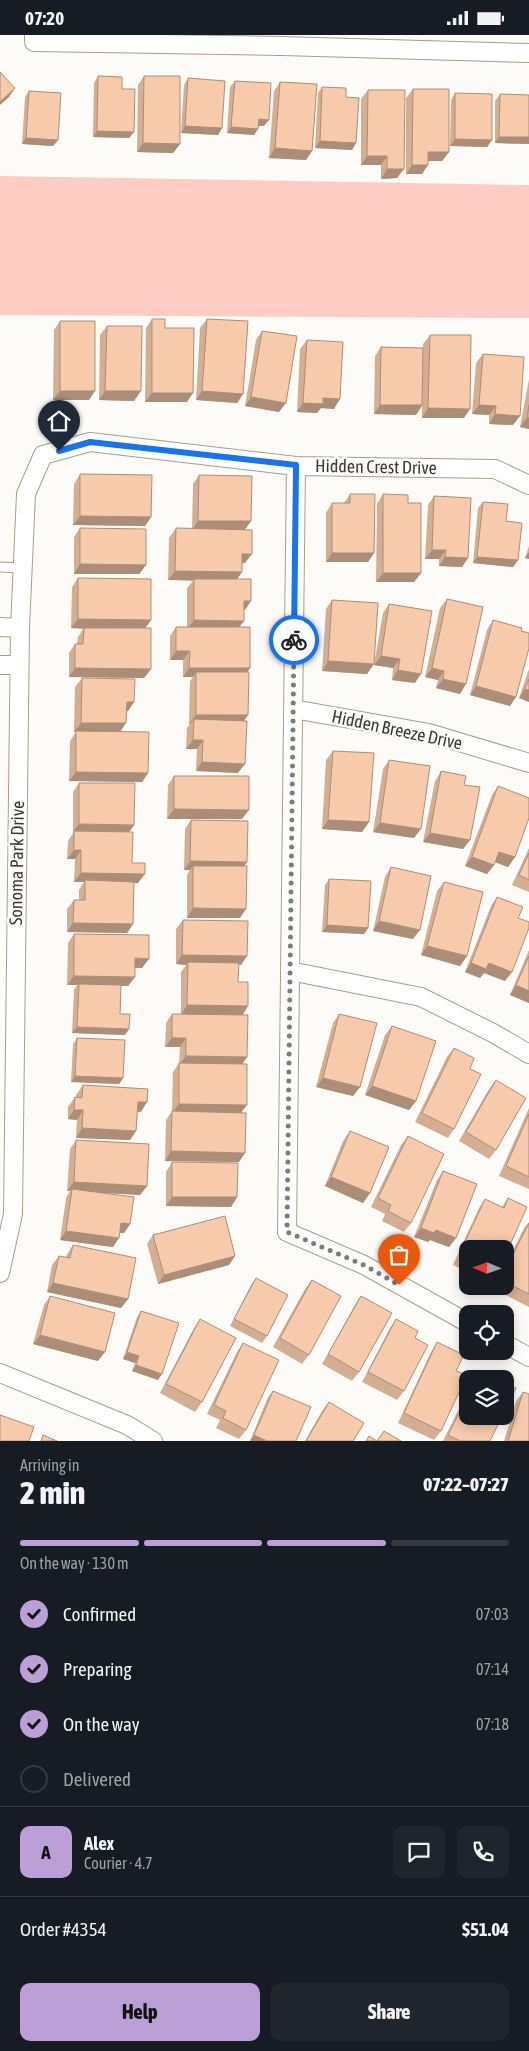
<!DOCTYPE html>
<meta charset="utf-8">
<style>
body{margin:0;font-family:"Asap Condensed",sans-serif;background:#20242c;color:#f1f3f6;height:100vh;display:flex;flex-direction:column;font-size:19px;white-space:nowrap}
*{box-sizing:border-box;margin:0}
p{font-size:16px;color:#9ea1a6}
.icon{flex:none;width:28px;height:28px;fill:none;stroke:currentColor;stroke-width:2;stroke-linecap:round;stroke-linejoin:round}
.map{position:relative;height:1406px;overflow:hidden}
.details{display:flex;flex-direction:column;background:#171b24;flex:1}
.details>*{flex:none}
.needle{width:32px;rotate:272deg}
.controls{position:absolute;left:459px;top:1205px;display:grid;gap:10px}
.controls a{display:grid;place-items:center;width:55px;height:55px;border-radius:10px;background:#171b24;box-shadow:0 2px 12px #0003;font-size:25px}
.pin{position:absolute;display:grid;place-items:center;width:42px;height:42px;color:#fff;margin:-51px -21px;border-radius:50% 50% 50% 0;rotate:-45deg;box-shadow:0 0 5px #0007}
.pin .icon{rotate:45deg}
.courier{position:absolute;display:grid;place-items:center;width:50px;height:50px;margin:-25px;border:4px solid #1a73e8;border-radius:50%;background:#fff;color:#222;box-shadow:0 1px 6px #0007}
.headline em{font-style:normal;font-weight:800}
.headline div{display:flex;flex-direction:column-reverse}
.headline{display:flex;align-items:center;justify-content:space-between;height:85px;padding:0 20px}
h1{font-size:32px;font-weight:800;line-height:38px}
.bar{display:grid;grid-template-columns:repeat(4,1fr);gap:8px 5px;align-content:center;height:60px;padding:0 20px}
.bar i{height:6px;border-radius:4px;background:#363941}
.bar .current{background:#bb9fd6}
.bar p{grid-column:span 4}
.line{display:flex;align-items:center;gap:12px;padding:0 20px;border-top:1px solid #363941}
.line div{flex:1}
.round{display:grid;place-items:center;flex:none;width:52px;height:52px;border-radius:10px;background:#20242c}
ol{padding:0 20px;list-style:none}
li{display:flex;align-items:center;gap:15px;height:55px}
li p{margin-inline-start:auto}
li .icon{padding:5px;border-radius:50%;background:#bb9fd6;color:#111;stroke-width:4}
li:last-child{color:#9ea1a6}
li i{width:28px;height:28px;border:2px solid #363941;border-radius:50%}
.action{display:flex;gap:10px;margin-top:auto;padding:10px 20px}
.action a{flex:1;height:58px;border-radius:10px;background:#bb9fd6;color:#111;font-size:20px;font-weight:800;line-height:58px;text-align:center}
.action a+a{background:#20242c;color:#f1f3f6}
.status{display:flex;justify-content:space-between;align-items:center;height:35px;padding:0 25px;background:#171b24;direction:ltr}
.status svg{height:14px;fill:currentColor}
.map>svg:first-child{display:block}
.green{fill:#feccc3}
.lines{fill:none;stroke-linecap:round;stroke-linejoin:round}
.service-casing{stroke:#a89e88;stroke-width:11}
.minor-casing{stroke:#a89e88;stroke-width:20}
.service{stroke:#fff;stroke-width:9}
.minor{stroke:#fff;stroke-width:18}
.wall{fill:#d4ae92}
.shaded-wall{fill:#ac8d77}
.building{fill:#f6caaa;stroke:#ac8d77}
.done{stroke:#807d76;stroke-width:5;stroke-dasharray:0 9}
.route{stroke:#1a73e8;stroke-width:6}
.labels{text-anchor:middle;stroke-width:5;stroke-linejoin:round;paint-order:stroke}
.street-label{font-size:18px;fill:#3d3930;stroke:#fff}
</style>
<div class="status"><b>07:20</b><svg viewBox="0 0 49 12"><path d="M0 12V9h3v3zM5 12V6h3v6zM10 12V3h3v9zM15 12V0h3v12zM26 1h20v11H26zM47 4h2v5h-2z"/></svg></div>
<div class="map">
<svg width="529" height="1406" viewBox="0 0 529 1406">
<rect width="100%" height="100%" fill="#fdfbf7"/>
<path class="green" d="M0 141 529 150V283L0 280Z"/>
<g class="lines">
<g class="service-casing">
<path id="service" d="M0 532 22 533"/>
</g>
<g class="minor-casing">
<path id="minor" d="M34 0V7L282 11 529 18
M296 431 287 1197 364 1230 468 1288
M0 592 20 593
M0 630H19
M293 674 429 698 529 728
M290 936 421 962 493 998 529 1019
M0 1238 13 1179 20 593 26 459 43 420 90 407 296 431 495 434 529 450
M505 1309 529 1322
M0 1338 127 1390 153 1406"/>
</g>
<use href="#service" class="service"/>
<use href="#minor" class="minor"/>
</g>
<path class="wall" d="M98 41 122 54 134 97 129 103 93 102 94 48Z
M144 41 180 109 173 118 137 117 138 50Z
M188 43 222 93 218 100 181 98 184 50Z
M235 46 264 91H258V94L254 100 227 98 230 52Z
M280 47 312 116 306 125 269 123 274 56Z
M322 52 346 62 356 108 352 115 315 113 318 58Z
M413 54 449 117 442 126H428L422 139H406V63Z
M368 55 397 143 381 144V130H361V64Z
M29 56 58 105 53 111 22 109 25 62Z
M455 58 492 105 487 112 450 111 451 65Z
M500 59 529 60V109L495 108V66Z
M152 284 165 293 187 367H145L146 293Z
M207 284 243 359 237 368 196 365 200 293Z
M60 286 89 365H53L54 295Z
M107 291 134 366 99 365 100 300Z
M262 296 279 377 245 371 256 305Z
M430 300 464 383H422V371L416 380 374 379 375 321 381 312 423 313V309Z
M307 305 334 374 321 373 317 378 297 377 300 314Z
M483 319 513 390 489 389V380L472 379 476 328Z
M529 344V394L520 392Z
M80 439 151 482 145 491 73 490 74 449Z
M199 440 251 486 245 495V528H242L237 544 245 575H244V586L239 592 250 633 247 637 244 686 238 738 196 736 197 714H186L187 693 190 689H189L190 646 193 642H183V625H170V601L176 592H187V553L193 546 168 545 169 503 176 493 192 494 193 449Z
M350 459 374 518 368 527H326V478L332 468H344Z
M383 459 408 468 421 538 414 547H376L377 469Z
M434 461 468 523 462 532 439 531V524H425L428 470Z
M483 467 506 486 518 525 513 532 473 528 478 473Z
M80 493 146 530 139 539H74V502Z
M529 511V524L525 523Z
M78 543 151 585 145 593 151 634 144 643 69 642V618L75 609H77L78 602 83 594 71 593 72 552Z
M447 564 460 659 436 653 438 645 425 642 440 573Z
M332 565 367 639 322 636 326 574Z
M389 569 415 648 392 645 393 633 374 630 383 578Z
M493 585 510 671 470 660 487 595Z
M529 634V667L519 663Z
M82 643 134 667 128 676 126 677 120 697 148 738 142 747 69 746 70 706 76 697H74L75 652Z
M333 716 369 787 362 797 322 794 326 725Z
M389 725 414 803 373 797 383 734Z
M441 736 464 750 470 805 463 814 423 807 435 746Z
M174 741 242 784H167L168 750Z
M79 748 134 790 129 797 132 828 138 848H134L133 889 127 898 67 897V874L74 865H79V855L84 847H74L75 824H67L68 806 73 798V757Z
M498 751 515 822 508 832 495 827 494 830 487 839 465 831 492 760Z
M191 785 244 831 240 883H187V840L190 835H184L185 794Z
M529 813V857L512 850Z
M391 832 413 904 373 896 385 842Z
M329 844 368 893 364 899 322 897 325 850Z
M444 847 467 921 460 931 421 920 437 856Z
M497 862 518 883 505 946 484 938 480 943 465 937 491 871Z
M183 885 241 930H239L238 947 247 1022 242 1029V1078L239 1127 165 1126 166 1085 172 1076 173 1037 179 1028 180 1012H165L166 988 172 979H181V937L186 930 176 929V894Z
M74 899 142 933H135V942L128 951H121L120 979 125 1000 72 998 74 955 77 950H67L68 908Z
M529 915V968L510 960Z
M339 979 360 1052 353 1061 316 1052 333 988Z
M392 991 416 1066 409 1075 365 1060 385 1000Z
M77 1003 123 1043 119 1049 71 1047 73 1009Z
M454 1013 470 1034 454 1094 448 1103 415 1087 447 1022Z
M496 1045V1115L489 1124 459 1106 489 1054Z
M83 1050 141 1077H137L136 1096 130 1105 76 1103 77 1085 68 1084V1072L75 1062H76V1060Z
M529 1073V1154L499 1141Z
M350 1096 370 1158 363 1168 325 1151 343 1106Z
M408 1101 411 1188 404 1197 382 1186 385 1179 371 1172 401 1110Z
M76 1105 147 1151 140 1160 104 1158 130 1189 124 1198H120L113 1212 60 1205 66 1163 70 1156H67L70 1114Z
M172 1127 237 1162 231 1172 166 1171V1137Z
M443 1136 456 1203 449 1212 430 1205 428 1207 414 1202 437 1145Z
M508 1163 527 1172 468 1214V1237L453 1230 479 1173 485 1164 502 1172Z
M529 1187V1272L494 1254 495 1251H505V1232L524 1193Z
M153 1200 229 1230 158 1249 147 1209Z
M73 1210 128 1264 121 1273 47 1257 52 1230 59 1221 66 1223 67 1219Z
M256 1243 267 1301 262 1308 230 1291 251 1250Z
M312 1245 309 1320 302 1329 273 1312 305 1254Z
M50 1261 98 1326 33 1309 44 1270Z
M361 1261 359 1337 352 1346 322 1329 355 1270Z
M141 1276 158 1345 132 1336 135 1328 123 1324 137 1282Z
M200 1284 202 1367 195 1377 160 1358 194 1293Z
M396 1284 415 1303 404 1356 397 1365 362 1347 390 1293Z
M437 1307 456 1336 441 1396 434 1405 398 1388 431 1317Z
M243 1308 246 1395 239 1404 216 1393 220 1385 207 1379 237 1317Z
M273 1356 296 1406H250L268 1362Z
M468 1356V1381L490 1406H443Z
M523 1357 529 1406H504L516 1366Z
M329 1367 353 1406H305L322 1376Z"/>
<path class="shaded-wall" d="M15 53 9 62 0 70V67Z
M259 84 269 85 264 91H254Z
M185 91 222 93 218 100 181 98Z
M231 92 258 94 254 100 227 98Z
M97 96 134 97 129 103 93 102Z
M499 102H529V109L495 108Z
M26 103 58 105 53 111 22 109Z
M455 104 492 105 487 112 450 111Z
M320 106 356 108 352 115 315 113Z
M143 108 180 109 173 118 137 117Z
M275 113 312 116 306 125 269 123Z
M428 117H449L442 126H422Z
M367 121H387L381 130H361Z
M412 130H428L422 139H406Z
M387 134H404L397 143 381 144Z
M60 356H95L89 365H53Z
M105 356H141L134 366 99 365Z
M202 356 243 359 237 368 196 365Z
M152 358H193L187 367H145Z
M251 362 286 368 279 377 245 371Z
M323 363 340 364 334 374 321 373 317 378 297 377 303 368Z
M380 370H422L416 380 374 379Z
M479 370 496 371 489 380 472 379Z
M428 373 470 374 464 383H422Z
M495 379 520 381 513 390 489 389Z
M527 383H529V394L520 392Z
M80 481 151 482 145 491 73 490Z
M198 486H251L244 495H192Z
M432 515H446L439 524H425Z
M529 517V524L525 523Z
M332 518H374L368 527H326Z
M242 519H252L245 528H236Z
M445 522 468 523 462 532 439 531Z
M477 522 518 525 513 532 473 528Z
M80 529 146 530 139 539H74Z
M175 536 242 537 236 546 194 544 193 545H168Z
M383 538H421L414 547H376Z
M244 566H251L245 575H237Z
M78 584 151 585 144 595 71 593Z
M194 585 244 586 237 595 187 594Z
M176 616H190L183 625H170Z
M381 621 400 624 393 633 374 630Z
M328 626 374 629 367 639 322 636Z
M75 633 151 634 144 643 69 642Z
M189 633H250L244 642 196 637 193 642H183Z
M432 633 444 636 438 645 425 642Z
M398 635 421 639 415 648 392 645Z
M443 644 466 649 460 659 436 653Z
M476 651 516 662 510 671 470 660Z
M525 654 529 655V667L519 663Z
M127 667H134L128 676 120 677Z
M196 680H248L242 689 194 684 190 689H189Z
M81 688H126L120 697H74Z
M193 705H203L197 714H186Z
M202 727 245 729 238 738 196 736Z
M76 737 148 738 142 747 69 746Z
M174 774 249 775 242 784H167Z
M328 785 369 787 362 797 322 794Z
M380 788 421 794 414 803 373 797Z
M79 789 134 790 128 799 74 796 72 798Z
M430 798 470 805 463 814 423 807Z
M74 815H81L75 824H67Z
M499 817 515 822 508 832 492 826Z
M472 822 494 830 487 839 465 831Z
M190 826 247 827 241 836 193 831 190 835H184Z
M81 838 145 839 138 848 85 847V845L84 847H74Z
M193 873 246 874 240 883H187Z
M379 886 420 895 413 904 373 896Z
M73 888 133 889 127 898 67 897Z
M327 890 368 893 364 899 322 897Z
M427 911 467 921 460 931 421 920Z
M182 920 247 921 241 930H188V927L186 930 176 929Z
M135 923 149 924 142 933H128Z
M471 928H489L512 937 505 946 484 938 480 943 465 937Z
M74 941 135 942 128 951 78 950 79 949 77 950H67Z
M516 950 529 956V968L510 960Z
M187 970 248 971 242 981 181 980Z
M77 992 129 994 125 1000 72 998Z
M172 1003H186L180 1012H165Z
M186 1021 247 1022 241 1031 179 1030Z
M75 1041 123 1043 119 1049 71 1047Z
M323 1043 360 1052 353 1061 316 1052Z
M372 1051 416 1066 409 1075 365 1060Z
M138 1067H147L141 1077 131 1076Z
M179 1069 247 1070 240 1079 172 1078Z
M74 1075H83L77 1085 68 1084Z
M82 1093 136 1096 130 1105 76 1103Z
M171 1116 245 1118 239 1127 165 1126Z
M331 1142 370 1158 363 1168 325 1151Z
M74 1147 147 1151 140 1160 72 1156V1154L70 1156H67Z
M172 1162H237L231 1172 166 1171Z
M121 1188 130 1189 124 1198 115 1197Z
M421 1193 436 1195 456 1203 449 1212 430 1205 428 1207 414 1202Z
M66 1196 119 1203 113 1212 60 1205Z
M235 1221 229 1230 158 1249 164 1240Z
M53 1248 128 1264 121 1273 47 1257Z
M40 1300 105 1317 98 1326 33 1309Z
M127 1317 139 1321 135 1328 123 1324Z
M136 1330 162 1339 158 1345 132 1336Z
M254 1400 267 1406H250Z"/>
<path class="building" d="M0 37 15 53 0 67Z
M98 41 122 42V54H135L134 97 97 96Z
M144 41H180V109L143 108Z
M188 43 225 46 222 93 185 91Z
M235 46 271 48 269 85 259 84 258 94 231 92Z
M280 47 317 49 312 116 275 113Z
M322 52 346 53V62L359 63 356 108 320 106Z
M413 54H449V117H428V130H412Z
M368 55H405L404 134H387V121H367Z
M29 56 61 58 58 105 26 103Z
M455 58 492 59V105L455 104Z
M500 59 529 60V102H499Z
M152 284H165V293H194L193 358H152Z
M207 284 248 286 243 359 202 356Z
M60 286H95V356H60Z
M107 291H142L141 356H105Z
M262 296 297 301 286 368 251 362Z
M430 300H471L470 374 428 373Z
M307 305 343 307 340 364 323 363V369L303 368Z
M381 312 423 313 422 370H380Z
M483 319 524 322 520 381 495 379 496 371 479 370Z
M529 370V383H527Z
M80 439 152 440 151 482 80 481Z
M199 440 252 441 251 486H198Z
M350 459H375L374 518H332V468H350Z
M383 459 408 460V468H421V538H383Z
M434 461 471 463 468 523 445 522 446 515H432Z
M483 467 508 469 506 486 522 488 518 525 477 522Z
M80 493 146 494V530L80 529Z
M176 493 252 495V519H242V537L175 536Z
M78 543 151 544V585L78 584Z
M194 544H251V566H244V586L194 585Z
M447 564 483 572 466 649 443 644 444 636 432 633Z
M332 565 378 568 374 629 328 626Z
M389 569 432 576 421 639 398 635 400 624 381 621Z
M493 585 522 593 521 596 529 598V613L516 662 476 651Z
M176 592H250V633H189L190 616H176Z
M84 593H151V634L75 633V609H83Z
M196 637H249L248 680H196Z
M82 643 135 644 134 667H127L126 688H81Z
M529 644V655L525 654Z
M194 684 247 686 245 729 202 727 203 705H193Z
M76 696 149 697 148 738 76 737Z
M333 716 374 718 369 787 328 785Z
M389 725 430 731 421 794 380 788Z
M441 736 466 741 464 750 480 752 470 805 430 798Z
M174 741H249V775L174 774Z
M79 748H135L134 790 79 789Z
M498 751 529 763V783L515 822 499 817 494 830 472 822Z
M191 785 248 786 247 827 190 826Z
M74 796 133 797 132 828H145V839L81 838V815H74Z
M529 818V845L519 840Z
M193 831H247L246 874 193 873Z
M391 832 431 841 420 895 379 886Z
M329 844 371 846 368 893 327 890Z
M85 845 134 847 133 889 73 888 74 865H85Z
M444 847 483 857 467 921 427 911Z
M497 862 523 872 518 883 529 887V893L512 937 489 928 486 934 471 928Z
M183 885 248 886 247 921 182 920Z
M74 899 149 900V924L135 923V942L74 941Z
M529 921V956L516 950Z
M188 927 239 928 238 947H248V971L187 970Z
M79 949 121 950 120 979H130L129 994 77 992Z
M172 979 248 980 247 1022 186 1021V1003H172Z
M339 979 377 988 360 1052 323 1043Z
M392 991 436 1006 416 1066 372 1051Z
M77 1003 125 1005 123 1043 75 1041Z
M454 1013 474 1023 470 1034 481 1039 454 1094 422 1078Z
M179 1028 247 1029V1070L179 1069Z
M496 1045 526 1063 496 1115 466 1097Z
M83 1050 148 1054 147 1067H138L136 1096 82 1093 83 1075H74L75 1062 82 1063Z
M172 1076 246 1078 245 1118 171 1116Z
M529 1079V1142L506 1131Z
M350 1096 389 1112 370 1158 331 1142Z
M408 1101 444 1119 411 1188 388 1176 391 1170 378 1163Z
M76 1105 149 1109 147 1151 74 1147Z
M172 1127 238 1128 237 1162H172Z
M443 1136 477 1149 456 1203 436 1195 434 1198 421 1193Z
M72 1154 134 1162 130 1189 121 1188 119 1203 66 1196Z
M508 1163 527 1172 505 1221V1214H468V1224L459 1220 485 1164 504 1173Z
M225 1181 235 1221 164 1240 153 1200Z
M529 1188V1259L505 1247V1235Z
M73 1210 136 1223 128 1264 53 1248 59 1221 70 1223Z
M256 1243 288 1260 267 1301 234 1284Z
M312 1245 341 1261 309 1320 280 1303Z
M50 1261 115 1278 105 1317 40 1300Z
M361 1261 392 1278 359 1337 328 1319Z
M141 1276 179 1288 162 1339 136 1330 139 1321 127 1317Z
M200 1284 236 1303 202 1367 166 1349Z
M396 1284 418 1296 415 1303 428 1310 404 1356 368 1337Z
M437 1307 464 1320 456 1336 467 1340 441 1396 404 1378Z
M243 1308 279 1325 246 1395 223 1383 226 1376 214 1370Z
M479 1335 497 1344H475Z
M505 1348 516 1353 505 1375Z
M273 1356 311 1372 296 1406H267L254 1400Z
M523 1357 529 1359V1406H508Z
M468 1360V1381H502L490 1406H460L448 1400Z
M329 1367 364 1388 353 1406H306Z
M0 1380 34 1392 29 1406H0Z
M384 1396 401 1406H377Z
M43 1400 57 1406H41Z
M369 1401 377 1406H366Z"/>
<g class="lines">
<path class="done" d="M294 605 287 1197 364 1230 399 1250"/>
<path class="route" d="M59 416 90 407 296 430 294 605"/>
</g>
<g class="labels">
<g class="street-label">
<text transform="translate(376 432) rotate(1)" y="6">Hidden Crest Drive</text>
<text transform="translate(397 695) rotate(12)" y="6">Hidden Breeze Drive</text>
<text transform="translate(17 828) rotate(-89)" y="6">Sonoma Park Drive</text>
</g>
</g>
</svg>
<div class="controls">
<a><svg class="needle" viewBox="-14 -14 28 28"><path d="M0-13l5 13h-10z" fill="#e53935"/><path d="M0 13l5-13h-10z" fill="#9ea1a6"/></svg></a>
<a><svg class="icon" aria-label="locate" viewBox="0 0 24 24"><circle cx="12" cy="12" r="6"/><path d="M12 2v4M12 18v4M2 12h4M18 12h4"/></svg></a>
<a><svg class="icon" aria-label="layers" viewBox="0 0 24 24"><path d="M12 4l9 5-9 5-9-5zM3 14l9 5 9-5"/></svg></a>
</div>
<div class="pin" style="left:399px;top:1250px;background:#ea580c"><svg class="icon" aria-label="bag" viewBox="0 0 24 24"><path d="M5 8h14l-1 12H6zM9 8a3 3 0 0 1 6 0"/></svg></div>
<div class="pin" style="left:59px;top:416px;background:#1f2937"><svg class="icon" aria-label="home" viewBox="0 0 24 24"><path d="M3 11l9-7 9 7M6 9v11h12V9"/></svg></div>
<div class="courier" style="left:294px;top:605px"><svg class="icon" aria-label="bike" viewBox="0 0 24 24"><circle cx="6" cy="16" r="4"/><circle cx="18" cy="16" r="4"/><path d="M6 16l4-8h5l3 8M10 8l3 8H6M13 5h3"/></svg></div>
</div>
<section class="details">
<div class="headline"><div><h1>2 min</h1><p>Arriving in</p></div><em>07:22–07:27</em></div>
<div class="bar"><i class="current"></i><i class="current"></i><i class="current"></i><i></i><p>On the way · 130 m</p></div>
<ol>
<li><svg class="icon" aria-label="check" viewBox="0 0 24 24"><path d="M5 12l5 5 9-10"/></svg>Confirmed<p>07:03</p></li>
<li><svg class="icon" aria-label="check" viewBox="0 0 24 24"><path d="M5 12l5 5 9-10"/></svg>Preparing<p>07:14</p></li>
<li><svg class="icon" aria-label="check" viewBox="0 0 24 24"><path d="M5 12l5 5 9-10"/></svg>On the way<p>07:18</p></li>
<li><i></i>Delivered</li>
</ol>
<div class="line" style="height:90px"><b class="round" style="background:#bb9fd6;color:#111">A</b><div><b>Alex</b><p>Courier · 4.7</p></div><a class="round"><svg class="icon" aria-label="chat" viewBox="0 0 24 24"><path d="M4 5h16v11H9l-5 4z"/></svg></a><a class="round"><svg class="icon" aria-label="phone" viewBox="0 0 24 24"><path d="M5 4h4l2 5-3 2q2 4 5 5l2-3 5 2v4C11 20 4 13 5 4z"/></svg></a></div>
<div class="line" style="height:65px"><div>Order #4354</div><b>$51.04</b></div>
<div class="action"><a>Help</a><a>Share</a></div>
</section>
